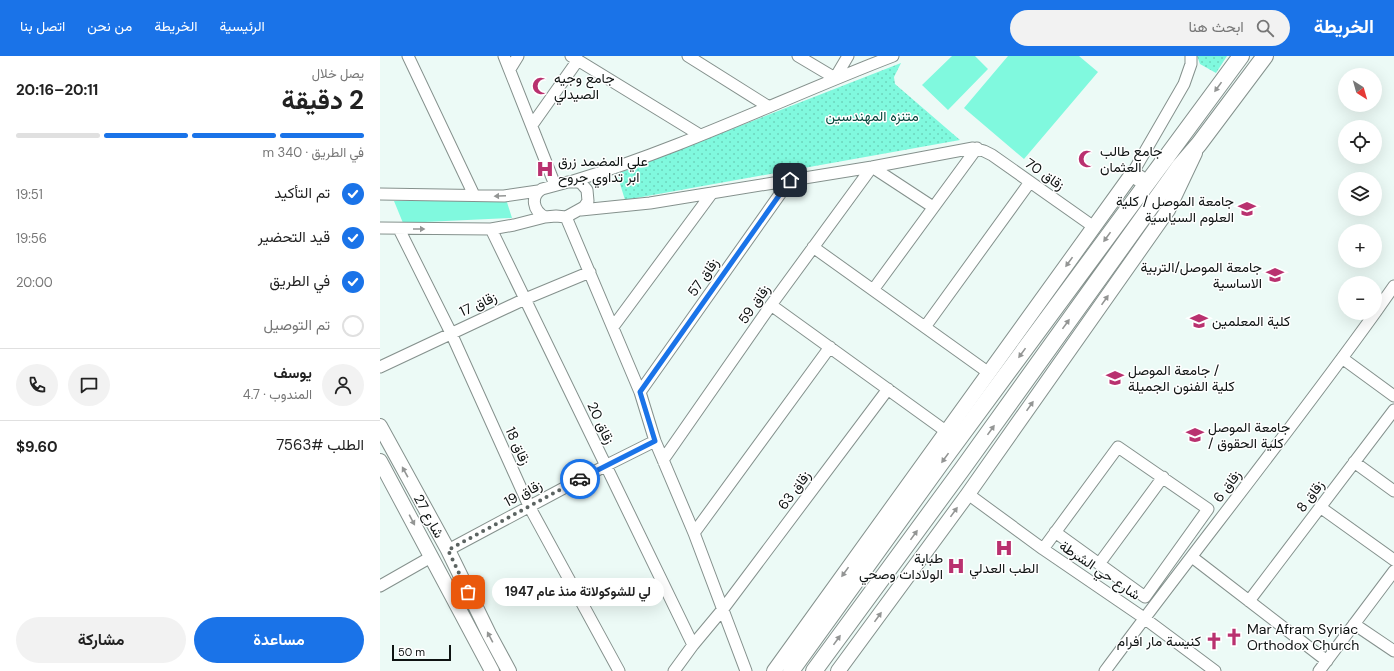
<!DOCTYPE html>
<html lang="ar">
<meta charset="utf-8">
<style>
body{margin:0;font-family:"DM Sans",Vazirmatn,sans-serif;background:#f2f2f2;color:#222;direction:rtl;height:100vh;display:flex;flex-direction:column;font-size:15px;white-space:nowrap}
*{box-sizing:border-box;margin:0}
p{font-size:13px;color:#767676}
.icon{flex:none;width:22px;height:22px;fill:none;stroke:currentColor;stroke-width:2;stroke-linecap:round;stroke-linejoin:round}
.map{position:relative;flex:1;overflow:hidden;direction:ltr}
.side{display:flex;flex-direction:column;background:#fff;width:380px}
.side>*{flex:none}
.needle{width:26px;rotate:143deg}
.buttons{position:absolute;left:958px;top:12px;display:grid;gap:8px}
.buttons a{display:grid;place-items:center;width:44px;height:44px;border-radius:50%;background:#fff;box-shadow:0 4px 16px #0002;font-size:20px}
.scale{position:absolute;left:12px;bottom:10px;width:59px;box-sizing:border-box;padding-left:4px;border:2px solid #0e1312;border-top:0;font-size:11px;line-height:14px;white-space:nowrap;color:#0e1312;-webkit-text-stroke:3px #fff;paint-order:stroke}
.pin{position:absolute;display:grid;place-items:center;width:34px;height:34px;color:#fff;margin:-17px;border-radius:8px;box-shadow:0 2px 6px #0006}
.courier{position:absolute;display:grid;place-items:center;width:40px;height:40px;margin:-20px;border:3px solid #1a73e8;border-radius:50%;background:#fff;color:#222;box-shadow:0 1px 5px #0007}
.bubble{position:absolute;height:28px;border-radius:14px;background:#fff;box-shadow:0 4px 16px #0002;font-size:13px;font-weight:700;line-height:28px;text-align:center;direction:rtl}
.headline em{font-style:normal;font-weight:700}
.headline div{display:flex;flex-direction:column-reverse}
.headline{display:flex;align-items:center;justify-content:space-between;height:68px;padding:0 16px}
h1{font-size:26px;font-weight:700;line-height:30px}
.bar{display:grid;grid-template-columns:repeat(4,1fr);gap:6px 4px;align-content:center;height:48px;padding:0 16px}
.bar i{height:5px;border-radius:3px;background:#e0e0e0}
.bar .active{background:#1a73e8}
.bar p{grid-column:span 4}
.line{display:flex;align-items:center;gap:10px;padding:0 16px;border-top:1px solid #e0e0e0}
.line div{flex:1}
.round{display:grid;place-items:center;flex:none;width:42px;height:42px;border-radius:21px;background:#f2f2f2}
ol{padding:0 16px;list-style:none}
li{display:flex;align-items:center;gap:12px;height:44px}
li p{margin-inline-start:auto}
li .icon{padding:4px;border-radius:50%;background:#1a73e8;color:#fff;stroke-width:4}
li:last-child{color:#767676}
li i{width:22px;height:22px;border:2px solid #e0e0e0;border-radius:50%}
.action{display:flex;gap:8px;margin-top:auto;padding:8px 16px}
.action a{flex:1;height:46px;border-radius:24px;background:#1a73e8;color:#fff;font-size:16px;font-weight:700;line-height:46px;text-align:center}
.action a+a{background:#f2f2f2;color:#222}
header{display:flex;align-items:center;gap:24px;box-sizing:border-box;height:56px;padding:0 20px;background:#1a73e8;color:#fff}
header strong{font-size:19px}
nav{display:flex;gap:22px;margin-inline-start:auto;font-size:14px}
.search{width:280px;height:36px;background:#f2f2f2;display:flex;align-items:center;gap:10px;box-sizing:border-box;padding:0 14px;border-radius:22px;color:#767676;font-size:15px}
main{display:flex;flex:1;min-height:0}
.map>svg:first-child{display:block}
.park{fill:url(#park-dots)}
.garden{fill:#80f9de}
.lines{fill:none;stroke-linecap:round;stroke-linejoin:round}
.minor-casing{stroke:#85918d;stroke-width:13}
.major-casing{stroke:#85918d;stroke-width:16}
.highway-casing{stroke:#85918d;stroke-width:18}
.minor{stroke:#fff;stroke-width:11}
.major{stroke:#fff;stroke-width:14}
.highway{stroke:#fff;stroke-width:16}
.oneway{fill:#939594}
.done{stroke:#5c6462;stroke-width:4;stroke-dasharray:0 7.2}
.route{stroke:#1a73e8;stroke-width:5}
.labels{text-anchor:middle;stroke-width:3;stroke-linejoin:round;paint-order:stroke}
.poi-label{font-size:14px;fill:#0e1312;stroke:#fff;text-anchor:start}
.park-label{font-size:14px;fill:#08483d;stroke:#fff}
.street-label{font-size:14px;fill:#0e1312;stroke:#fff}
</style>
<header>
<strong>الخريطة</strong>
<div class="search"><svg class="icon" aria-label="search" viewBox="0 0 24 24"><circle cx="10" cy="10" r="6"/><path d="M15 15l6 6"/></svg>ابحث هنا</div>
<nav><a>الرئيسية</a><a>الخريطة</a><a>من نحن</a><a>اتصل بنا</a></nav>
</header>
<main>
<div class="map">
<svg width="1014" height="615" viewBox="0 0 1014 615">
<defs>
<pattern id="park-dots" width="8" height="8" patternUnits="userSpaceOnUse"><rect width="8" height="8" fill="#80f9de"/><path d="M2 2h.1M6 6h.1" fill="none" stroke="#6dd5bd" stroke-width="1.8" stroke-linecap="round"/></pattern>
</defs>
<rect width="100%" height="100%" fill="#ecfaf6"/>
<path class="park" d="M817 0H847L836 17 820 8Z
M521 7 514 21 515 28 580 84 245 144 237 118Z"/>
<path class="garden" d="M572 0H595L608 13 568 54 542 29Z
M628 0H699L718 16 644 103 584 52Z
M126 143 132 162 23 167 14 145Z"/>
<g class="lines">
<g class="minor-casing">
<path id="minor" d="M28 0 94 139
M124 0 175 129
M191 0 320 79
M308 0 389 51
M418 0 455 22 468 0
M130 13 138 0
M152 69 198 4
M752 118 804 28 811 8V0
M193 125C303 92 406 41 513 0
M0 138 124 140 158 135
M201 154 270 147 492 111 593 92 604 95 612 99 714 171
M186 161 260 336 275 385 314 477 366 615
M0 172 111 173 134 169 165 161 176 160 186 161 204 151 208 145 207 134 201 127 197 126H188L162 133C150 140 153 155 165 161
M19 173 71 277 149 450 239 615
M111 173 313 589 294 615
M433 191 609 317
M493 234 597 92
M391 249 567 376
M995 257 1014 230
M233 271 332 137
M545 271 650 126
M962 302 1014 340
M0 311 145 243 210 216
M260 336 410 124
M283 404 391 249 492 111 553 151
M974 406 1014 435
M588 438 663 493 764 562 835 615
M940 451 1014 504
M314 477 450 291
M663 493 738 391 828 453 765 541 675 476
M68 494 225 410 275 385
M812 501 947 605
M719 508 783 421
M0 530 51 501
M869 545 1014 354
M974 568 1014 595
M313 589 343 553 508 333
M725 615C814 495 908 378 995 257
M939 615 1014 515"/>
</g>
<g class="major-casing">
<path id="major" d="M0 370 68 494 109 578 129 615
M0 405 112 615
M394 615 752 118
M458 615 588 438 788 154 815 97"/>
</g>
<g class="highway-casing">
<path id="highway" d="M752 118 767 127
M411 615 566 400 861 0
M434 615 583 412 800 110 819 88 885 0"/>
</g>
<use href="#minor" class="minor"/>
<use href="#major" class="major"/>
<use href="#highway" class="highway"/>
</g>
<defs><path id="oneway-solid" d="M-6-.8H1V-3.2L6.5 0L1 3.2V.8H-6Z"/></defs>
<g class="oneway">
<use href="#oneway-solid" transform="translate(838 31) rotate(126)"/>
<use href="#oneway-solid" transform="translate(120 140) rotate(178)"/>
<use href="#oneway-solid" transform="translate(39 173)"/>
<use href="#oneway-solid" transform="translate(727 181) rotate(126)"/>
<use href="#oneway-solid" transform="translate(689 206) rotate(126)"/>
<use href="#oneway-solid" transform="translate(725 244) rotate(-55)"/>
<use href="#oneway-solid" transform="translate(686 268) rotate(-54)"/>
<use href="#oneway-solid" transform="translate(642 297) rotate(126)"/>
<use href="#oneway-solid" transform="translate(650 350) rotate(-55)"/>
<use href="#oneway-solid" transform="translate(611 374) rotate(-54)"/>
<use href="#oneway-solid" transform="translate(565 402) rotate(126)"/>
<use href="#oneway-solid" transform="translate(25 416) rotate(-119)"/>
<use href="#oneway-solid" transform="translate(574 456) rotate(-54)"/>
<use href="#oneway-solid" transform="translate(32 464) rotate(62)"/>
<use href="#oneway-solid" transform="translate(534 479) rotate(-54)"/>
<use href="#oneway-solid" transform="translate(465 516) rotate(126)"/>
<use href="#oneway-solid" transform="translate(498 561) rotate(-54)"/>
<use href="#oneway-solid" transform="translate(110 581) rotate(-118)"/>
<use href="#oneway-solid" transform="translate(457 584) rotate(-54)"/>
</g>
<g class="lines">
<path class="done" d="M88 536 68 494 200 423"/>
<path class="route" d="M200 423 275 385 260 336 410 124"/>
</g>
<defs>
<g id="mosque-bare" transform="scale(1.38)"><path d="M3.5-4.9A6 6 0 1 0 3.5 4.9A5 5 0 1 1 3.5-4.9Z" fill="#b9316f" stroke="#fff" stroke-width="2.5" paint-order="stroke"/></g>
<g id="hospital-bare" transform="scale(1.38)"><path d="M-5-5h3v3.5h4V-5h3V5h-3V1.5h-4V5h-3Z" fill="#b9316f" stroke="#fff" stroke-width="2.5" paint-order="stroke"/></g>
<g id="university-bare" transform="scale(1.38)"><path d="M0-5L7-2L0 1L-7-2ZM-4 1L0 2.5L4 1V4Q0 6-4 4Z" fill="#b9316f" stroke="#fff" stroke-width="2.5" paint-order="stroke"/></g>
<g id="church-bare" transform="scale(1.38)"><path d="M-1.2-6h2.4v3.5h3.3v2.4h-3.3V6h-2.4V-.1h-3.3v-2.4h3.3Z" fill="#b9316f" stroke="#fff" stroke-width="2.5" paint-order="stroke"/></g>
</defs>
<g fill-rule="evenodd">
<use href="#mosque-bare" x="161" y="30"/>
<use href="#mosque-bare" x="707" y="103"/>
<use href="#hospital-bare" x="165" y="113"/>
<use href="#university-bare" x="867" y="153"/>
<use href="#university-bare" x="895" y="219"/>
<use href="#university-bare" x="819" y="265"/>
<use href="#university-bare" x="735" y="322"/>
<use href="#university-bare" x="815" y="379"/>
<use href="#hospital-bare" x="624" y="492"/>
<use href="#hospital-bare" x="576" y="510"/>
<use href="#church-bare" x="854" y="581"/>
<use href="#church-bare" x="834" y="585"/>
</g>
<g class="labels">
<g class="poi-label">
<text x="174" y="27">جامع وجيه<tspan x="174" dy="16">الصيدلي</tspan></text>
<text x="720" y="100">جامع طالب<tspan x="720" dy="16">العثمان</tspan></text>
<text x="178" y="110">علي المضمد زرق<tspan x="178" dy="16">ابر تداوي جروح</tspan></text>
<text x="854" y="150" text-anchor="end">جامعة الموصل / كلية<tspan x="854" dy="16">العلوم السياسية</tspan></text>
<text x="882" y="216" text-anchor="end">جامعة الموصل/التربية<tspan x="882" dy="16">الاساسية</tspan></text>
<text x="832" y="270">كلية المعلمين</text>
<text x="748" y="319">جامعة الموصل /<tspan x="748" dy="16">كلية الفنون الجميلة</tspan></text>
<text x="828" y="376">جامعة الموصل<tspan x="828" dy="16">/ كلية الحقوق</tspan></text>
<text x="563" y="507" text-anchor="end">طبابة<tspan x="563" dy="16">الولادات وصحي</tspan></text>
<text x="624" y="517" text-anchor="middle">الطب العدلي</text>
<text x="867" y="578">Mar Afram Syriac<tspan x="867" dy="16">Orthodox Church</tspan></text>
<text x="821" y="590" text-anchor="end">كنيسة مار افرام</text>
</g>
<g class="park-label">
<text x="492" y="65">متنزه المهندسين</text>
</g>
<g class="street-label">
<text transform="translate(665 118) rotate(35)" y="5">زقاق 70</text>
<text transform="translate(323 221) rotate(-55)" y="5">زقاق 57</text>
<text transform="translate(98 248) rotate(-25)" y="5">زقاق 17</text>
<text transform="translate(374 248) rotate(-55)" y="5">زقاق 59</text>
<text transform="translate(221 367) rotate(65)" y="5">زقاق 20</text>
<text transform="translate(138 390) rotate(66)" y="5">زقاق 18</text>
<text transform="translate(847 430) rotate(-53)" y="5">زقاق 6</text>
<text transform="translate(414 434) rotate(-53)" y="5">زقاق 63</text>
<text transform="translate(143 437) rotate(-28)" y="5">زقاق 19</text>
<text transform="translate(930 440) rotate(-53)" y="5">زقاق 8</text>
<text transform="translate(49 460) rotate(61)" y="5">شارع 27</text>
<text transform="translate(720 514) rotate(34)" y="5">شارع حي الشرطة</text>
</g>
</g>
</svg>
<div class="buttons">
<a><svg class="needle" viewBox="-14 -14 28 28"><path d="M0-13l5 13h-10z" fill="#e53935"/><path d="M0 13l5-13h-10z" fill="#767676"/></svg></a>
<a><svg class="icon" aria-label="locate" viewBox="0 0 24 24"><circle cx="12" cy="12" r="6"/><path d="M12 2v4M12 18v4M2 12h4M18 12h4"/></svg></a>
<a><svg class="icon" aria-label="layers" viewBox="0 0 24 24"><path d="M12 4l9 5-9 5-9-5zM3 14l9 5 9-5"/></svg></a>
<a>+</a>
<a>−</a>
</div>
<div class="scale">50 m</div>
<div class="pin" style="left:88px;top:536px;background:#ea580c"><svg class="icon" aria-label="bag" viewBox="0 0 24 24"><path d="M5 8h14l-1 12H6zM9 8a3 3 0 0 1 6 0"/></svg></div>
<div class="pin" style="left:410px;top:124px;background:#1f2937"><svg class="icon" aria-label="home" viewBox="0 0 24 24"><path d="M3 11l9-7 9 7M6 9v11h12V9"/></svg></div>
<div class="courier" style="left:200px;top:423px"><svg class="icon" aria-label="car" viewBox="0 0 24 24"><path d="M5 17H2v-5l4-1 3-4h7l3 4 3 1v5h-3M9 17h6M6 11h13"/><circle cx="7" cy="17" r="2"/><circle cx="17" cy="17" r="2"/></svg></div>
<div class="bubble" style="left:112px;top:522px;width:172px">لي للشوكولاتة منذ عام 1947</div>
</div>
<section class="side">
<div class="headline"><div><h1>2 دقيقة</h1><p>يصل خلال</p></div><em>20:11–20:16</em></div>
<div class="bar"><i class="active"></i><i class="active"></i><i class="active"></i><i></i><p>في الطريق · 340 m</p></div>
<ol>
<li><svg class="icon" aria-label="check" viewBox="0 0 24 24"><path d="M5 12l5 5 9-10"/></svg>تم التأكيد<p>19:51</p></li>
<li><svg class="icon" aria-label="check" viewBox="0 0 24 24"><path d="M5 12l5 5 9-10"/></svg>قيد التحضير<p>19:56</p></li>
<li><svg class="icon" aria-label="check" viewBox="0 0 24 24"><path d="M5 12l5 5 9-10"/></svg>في الطريق<p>20:00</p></li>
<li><i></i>تم التوصيل</li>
</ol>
<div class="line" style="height:72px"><a class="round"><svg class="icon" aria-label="person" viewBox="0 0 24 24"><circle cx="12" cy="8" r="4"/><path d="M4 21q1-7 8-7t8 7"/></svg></a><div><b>يوسف</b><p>المندوب · 4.7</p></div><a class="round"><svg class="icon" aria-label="chat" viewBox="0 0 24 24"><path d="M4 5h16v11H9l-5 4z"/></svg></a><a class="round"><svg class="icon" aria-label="phone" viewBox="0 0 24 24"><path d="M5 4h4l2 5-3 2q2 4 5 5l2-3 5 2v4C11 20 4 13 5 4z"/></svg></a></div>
<div class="line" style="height:52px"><div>الطلب #7563</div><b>$9.60</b></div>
<div class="action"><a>مساعدة</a><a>مشاركة</a></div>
</section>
</main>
